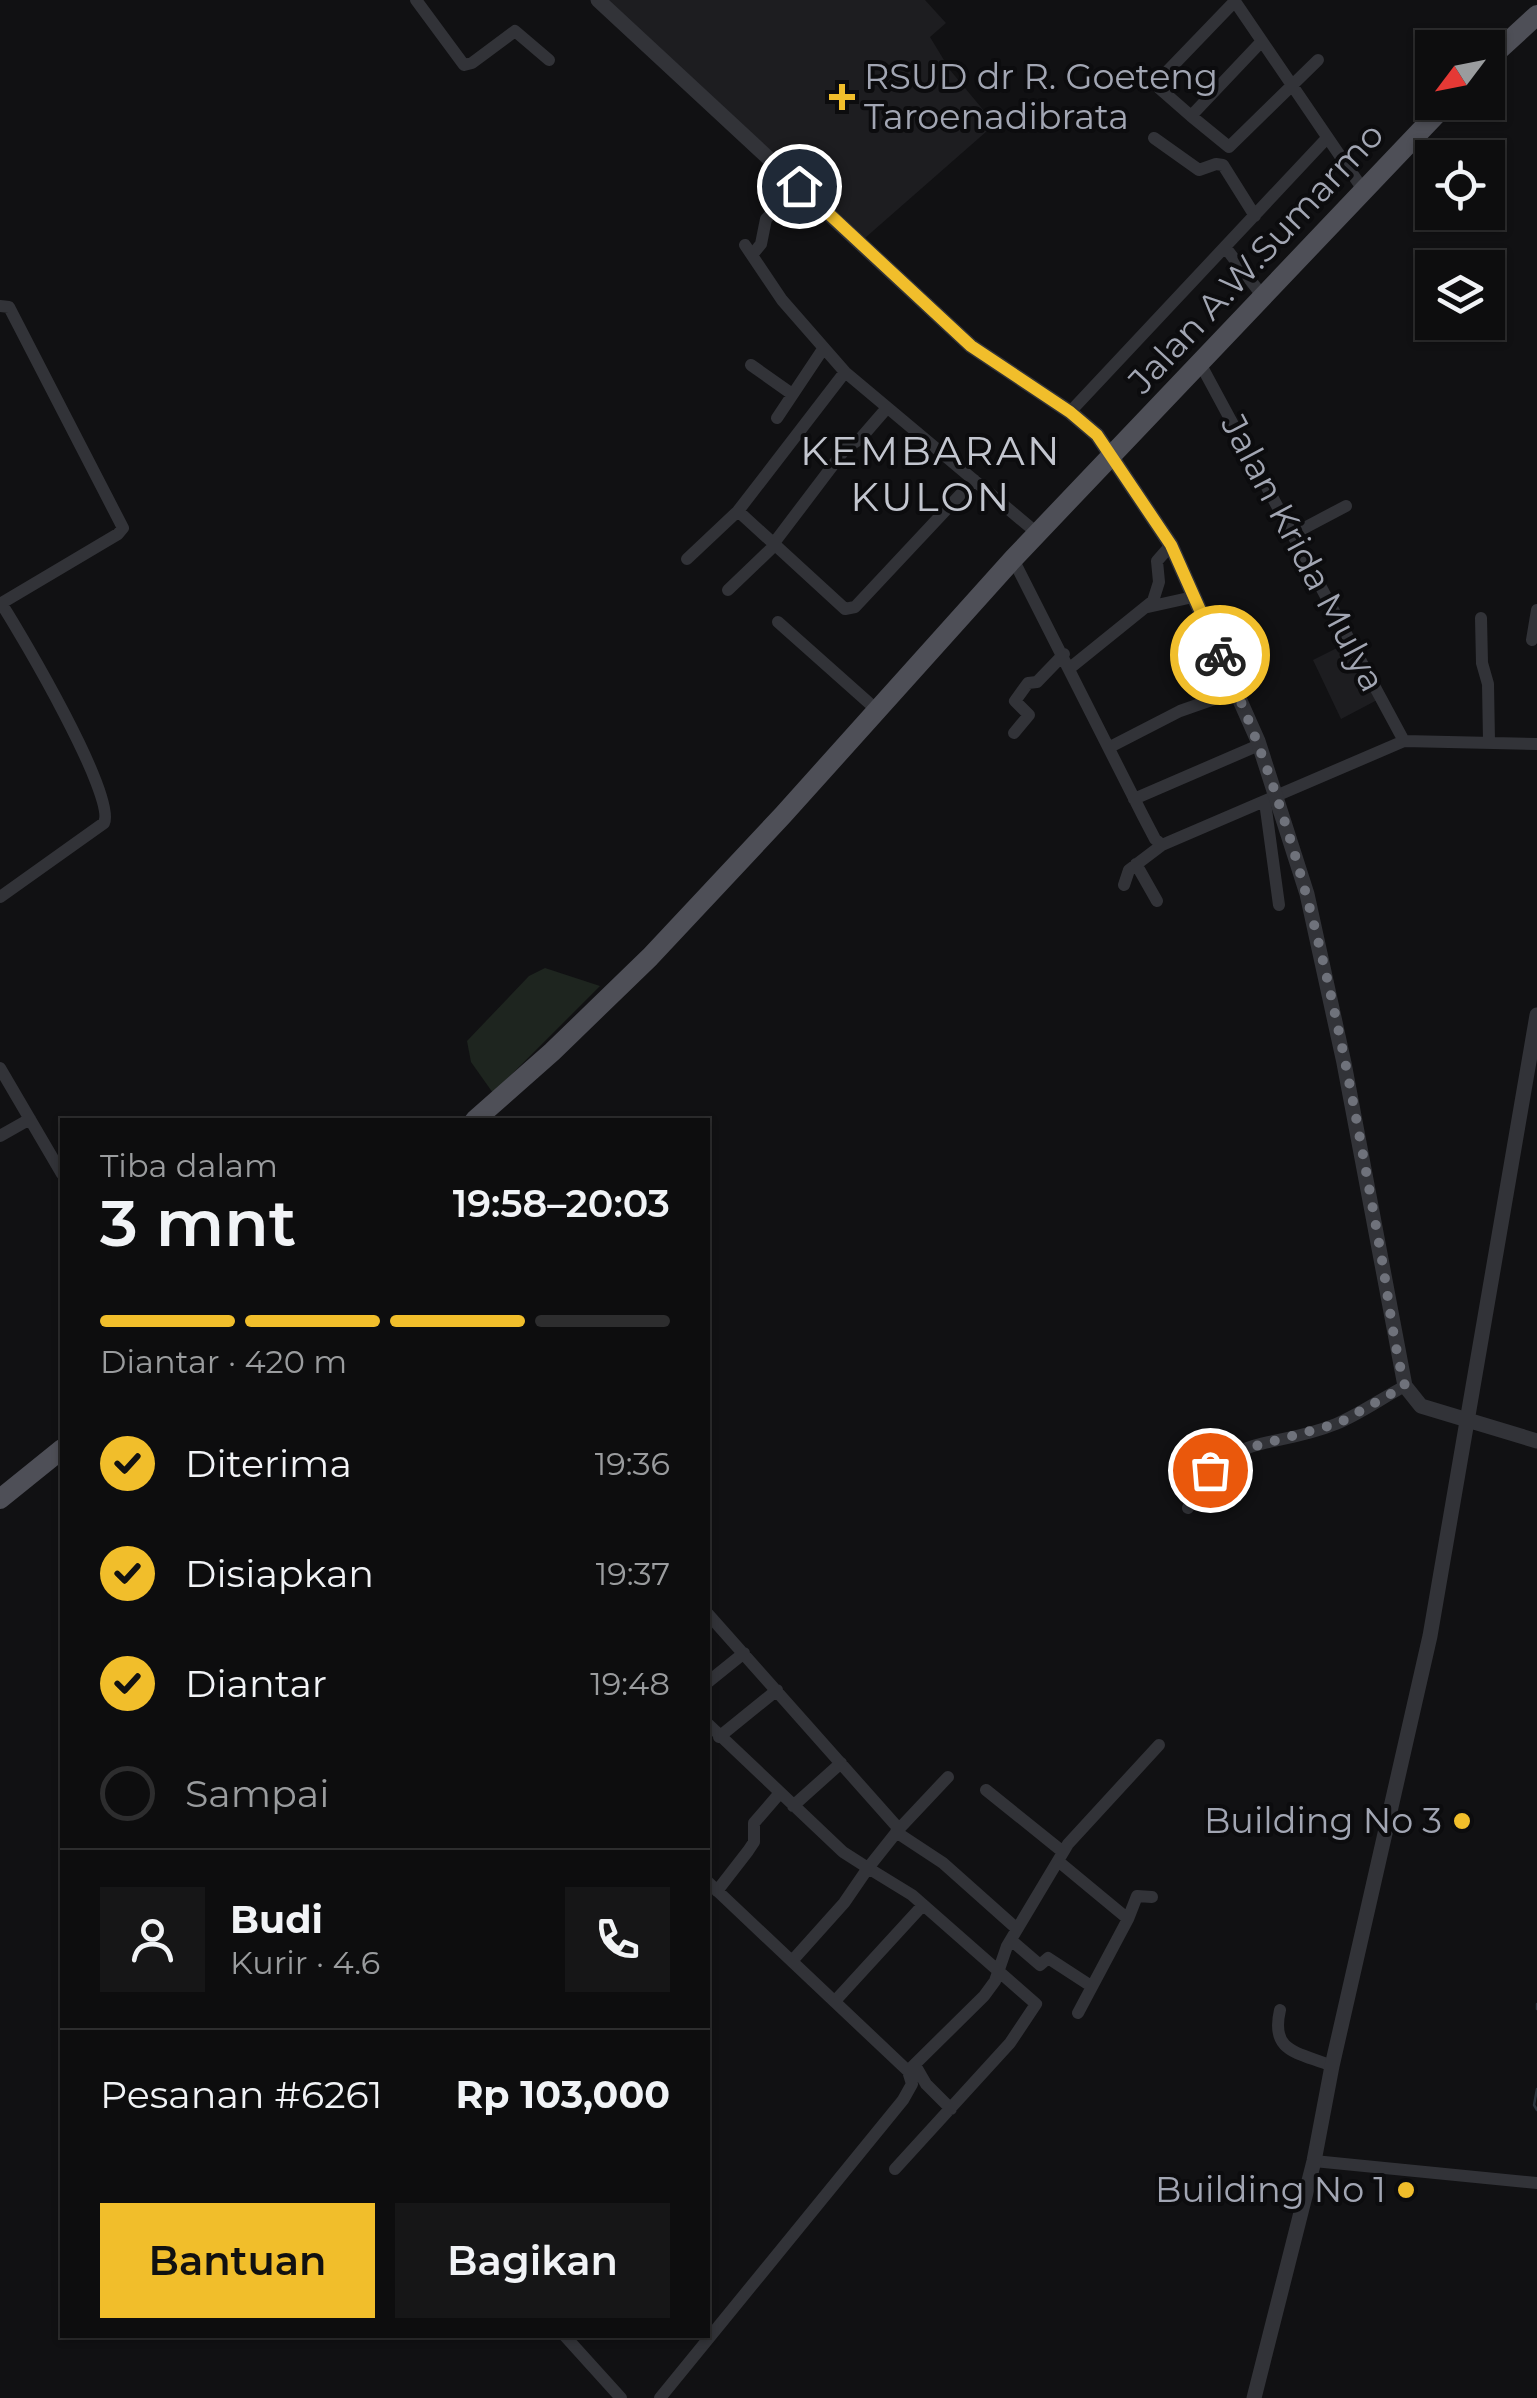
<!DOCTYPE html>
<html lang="id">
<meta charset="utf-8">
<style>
body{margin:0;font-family:Montserrat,sans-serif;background:#161617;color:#f1f3f6;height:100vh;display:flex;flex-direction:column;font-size:38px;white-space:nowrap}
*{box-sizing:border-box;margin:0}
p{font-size:32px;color:#9a9c9e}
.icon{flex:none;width:55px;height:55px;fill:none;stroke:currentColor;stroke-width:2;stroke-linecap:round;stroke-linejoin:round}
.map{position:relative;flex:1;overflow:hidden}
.sheet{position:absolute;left:60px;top:1118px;width:650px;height:1220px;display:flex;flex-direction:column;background:#0d0d0e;border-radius:0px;box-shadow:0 2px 8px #0004,0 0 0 2px #2d2d2e}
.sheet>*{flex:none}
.needle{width:65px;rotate:238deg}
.buttons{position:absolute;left:1415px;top:30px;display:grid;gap:20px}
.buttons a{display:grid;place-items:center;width:90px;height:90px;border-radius:0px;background:#0d0d0e;box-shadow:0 2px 8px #0004,0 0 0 2px #2d2d2e;font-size:50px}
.pin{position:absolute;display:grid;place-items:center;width:85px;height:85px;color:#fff;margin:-42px;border:5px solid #fff;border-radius:50%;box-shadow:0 2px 10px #0007}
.courier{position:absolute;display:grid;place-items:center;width:100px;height:100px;margin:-50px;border:8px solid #f1be2b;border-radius:50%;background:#fff;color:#222;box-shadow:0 2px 12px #0007}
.summary em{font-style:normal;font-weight:600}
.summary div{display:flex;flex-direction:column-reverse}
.summary{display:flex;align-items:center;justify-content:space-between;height:170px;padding:0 40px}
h1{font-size:65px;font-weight:600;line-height:75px}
.bar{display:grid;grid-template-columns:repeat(4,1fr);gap:15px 10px;align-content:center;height:120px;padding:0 40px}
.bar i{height:12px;border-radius:8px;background:#2d2d2e}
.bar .current{background:#f1be2b}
.bar p{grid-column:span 4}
.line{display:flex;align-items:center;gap:25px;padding:0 40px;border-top:2px solid #2d2d2e}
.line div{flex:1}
.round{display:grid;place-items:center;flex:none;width:105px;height:105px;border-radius:0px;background:#161617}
ol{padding:0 40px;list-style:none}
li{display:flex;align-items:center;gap:30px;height:110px}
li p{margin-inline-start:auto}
li .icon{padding:10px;border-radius:50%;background:#f1be2b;color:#111;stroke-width:4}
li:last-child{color:#9a9c9e}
li i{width:55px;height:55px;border:5px solid #2d2d2e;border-radius:50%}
.button{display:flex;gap:20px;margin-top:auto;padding:20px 40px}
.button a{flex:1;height:115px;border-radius:0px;background:#f1be2b;color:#111;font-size:40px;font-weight:600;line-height:115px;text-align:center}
.button a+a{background:#161617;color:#f1f3f6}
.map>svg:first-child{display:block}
.built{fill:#1d1d20}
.green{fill:#1e251f}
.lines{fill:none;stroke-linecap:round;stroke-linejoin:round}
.stream{stroke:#2b333b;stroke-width:2.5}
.minor{stroke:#323338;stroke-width:12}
.tertiary{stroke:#323338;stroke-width:15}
.primary{stroke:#4e4f57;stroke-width:20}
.done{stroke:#6f727b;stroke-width:10;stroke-dasharray:0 18}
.route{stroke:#f1be2b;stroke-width:12}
.poi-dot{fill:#f1be2b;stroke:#0c0c0e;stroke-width:4}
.labels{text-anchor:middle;stroke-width:8;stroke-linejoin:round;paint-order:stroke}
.poi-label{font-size:35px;fill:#a2a6b3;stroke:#0c0c0e;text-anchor:end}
.street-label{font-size:35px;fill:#a2a6b3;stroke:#0c0c0e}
.quarter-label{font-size:40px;letter-spacing:2.5px;fill:#c3c6cf;stroke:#0c0c0e}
</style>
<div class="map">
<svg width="1537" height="2398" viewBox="0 0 1537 2398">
<rect width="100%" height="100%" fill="#111113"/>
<path class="built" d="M608 0H925L946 23 930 37 950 70 995 124 865 238Z
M1349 642 1379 699 1341 719 1313 660Z"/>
<path class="green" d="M545 968 600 986 493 1093 471 1062 467 1041 529 976Z"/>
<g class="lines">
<path class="stream" d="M1537 2004V2009
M1537 2089 1534 2105 1537 2110"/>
<path class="minor" d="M416 0 464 65 472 63 515 31 549 60
M1234 0 1364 191
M1235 1 1159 80V88L1191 116 1262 41
M1191 116 1229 147 1318 60
M1154 138 1199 170 1216 164 1223 165 1255 216
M745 245 782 300 845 372 1037 533
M1225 247 1264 298
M752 255 761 244 766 219 799 186
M0 306 9 307 123 528 118 534 0 604
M751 365 792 394
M1201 365 1404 741
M845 372 738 511 845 609 855 607 974 480
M1070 412 1327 138
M777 418 823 349
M1293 534 1346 506
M774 543 846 448 860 439 886 409
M687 559 738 511
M1013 559 1143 816 1155 839 1162 845 1404 741 1537 744
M728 590 775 545
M1148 607 1193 597
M1481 618 1482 663 1488 684 1489 741
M778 622 878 711
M1532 640 1537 610
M1070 668 1153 601 1159 582 1157 561 1171 545
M1014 733 1029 715 1015 701 1028 683 1037 682 1064 654
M1110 747 1180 711 1237 691
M1134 799 1259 745
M1265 802 1279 905
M1136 864 1157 901
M1124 885 1129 870 1162 845
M0 897 104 823C117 797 21 634 1 603
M0 1068 62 1174
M0 1136 30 1119
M1188 1508C1228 1428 1267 1452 1336 1424 1360 1414 1382 1398 1405 1386
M708 1614 899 1829 868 1868 912 1895 1036 2004 1010 2043 895 2169
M708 1682 744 1653
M708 1724 843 1852 868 1868 844 1903 792 1961
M719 1737 777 1690
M986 1790 1063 1852
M793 1806 841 1763
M899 1829 948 1777
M896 1832 943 1863 1017 1929
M1058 1861 1128 1919
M717 1891 748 1851 754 1842V1823L779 1794
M1011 1940 1040 1965 1048 1958 1091 1986
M835 2001 923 1905
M1280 2010C1270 2053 1298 2052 1332 2066
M1078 2013 1128 1919 1137 1896 1152 1897
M915 2065 926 2084 951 2109
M908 2071 984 1996 995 1981 1007 1946 1068 1844 1159 1745
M1314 2161 1537 2183
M564 2335 621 2398
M660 2398 903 2100 912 2084 908 2071 708 1882"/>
<path class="tertiary" d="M598 0 971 346 1070 412 1097 435 1171 545 1258 741 1307 894 1344 1063 1405 1386 1421 1406 1537 1441
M1254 2398 1314 2161 1332 2066 1430 1636 1537 1015"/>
<path class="primary" d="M1488 60 1537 15
M475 1120 552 1052 650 957 783 815 1013 559 1448 102
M0 1499 62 1449"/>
</g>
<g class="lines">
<path class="done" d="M1210 1470 1238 1451 1339 1423 1405 1386C1392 1339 1388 1291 1379 1243 1343 1043 1307 839 1220 655"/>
<path class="route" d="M799 186 971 346 1070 412 1097 435 1171 545 1220 655"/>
</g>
<g class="poi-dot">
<path d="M837 82h10v10h10v10h-10v10h-10v-10h-10v-10h10z"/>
<circle cx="1462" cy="1821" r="10"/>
<circle cx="1406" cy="2190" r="10"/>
</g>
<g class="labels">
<g class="poi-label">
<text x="864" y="89" text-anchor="start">RSUD dr R. Goeteng<tspan x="864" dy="40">Taroenadibrata</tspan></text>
<text x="1442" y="1833">Building No 3</text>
<text x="1386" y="2202">Building No 1</text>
</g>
<g class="street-label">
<text transform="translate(1256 258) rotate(-47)" y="12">Jalan A.W.Sumarmo</text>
<text transform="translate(1303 553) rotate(62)" y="12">Jalan Krida Mulya</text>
</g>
<g class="quarter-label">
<text x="931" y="465">KEMBARAN<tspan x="931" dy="46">KULON</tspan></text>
</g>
</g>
</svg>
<div class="buttons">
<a><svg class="needle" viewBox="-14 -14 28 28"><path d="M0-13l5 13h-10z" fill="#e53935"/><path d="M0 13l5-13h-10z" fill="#9a9c9e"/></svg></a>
<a><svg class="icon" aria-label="locate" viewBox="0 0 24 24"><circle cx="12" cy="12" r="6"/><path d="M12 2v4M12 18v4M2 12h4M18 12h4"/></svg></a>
<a><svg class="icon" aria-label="layers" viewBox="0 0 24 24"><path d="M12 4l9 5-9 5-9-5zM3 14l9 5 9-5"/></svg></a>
</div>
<div class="pin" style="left:1210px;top:1470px;background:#ea580c"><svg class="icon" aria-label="bag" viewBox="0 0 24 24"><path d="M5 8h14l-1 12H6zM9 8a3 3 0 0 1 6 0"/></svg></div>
<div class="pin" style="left:799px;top:186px;background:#1f2937"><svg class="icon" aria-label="home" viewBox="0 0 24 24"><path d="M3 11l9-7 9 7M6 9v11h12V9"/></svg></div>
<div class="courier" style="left:1220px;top:655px"><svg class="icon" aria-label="bike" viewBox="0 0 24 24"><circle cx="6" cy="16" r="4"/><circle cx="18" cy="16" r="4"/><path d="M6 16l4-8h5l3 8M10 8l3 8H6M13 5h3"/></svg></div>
<section class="sheet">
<div class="summary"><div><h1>3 mnt</h1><p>Tiba dalam</p></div><em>19:58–20:03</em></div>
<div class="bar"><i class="current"></i><i class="current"></i><i class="current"></i><i></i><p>Diantar · 420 m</p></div>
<ol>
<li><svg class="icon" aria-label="check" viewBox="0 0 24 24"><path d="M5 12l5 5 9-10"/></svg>Diterima<p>19:36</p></li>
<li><svg class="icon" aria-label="check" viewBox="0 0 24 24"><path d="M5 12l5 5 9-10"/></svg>Disiapkan<p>19:37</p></li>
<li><svg class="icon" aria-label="check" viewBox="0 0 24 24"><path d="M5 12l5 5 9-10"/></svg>Diantar<p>19:48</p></li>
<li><i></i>Sampai</li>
</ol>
<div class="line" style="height:180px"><a class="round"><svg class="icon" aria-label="person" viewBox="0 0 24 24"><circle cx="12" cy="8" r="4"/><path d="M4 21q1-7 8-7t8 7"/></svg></a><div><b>Budi</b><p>Kurir · 4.6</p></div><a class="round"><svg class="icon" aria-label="phone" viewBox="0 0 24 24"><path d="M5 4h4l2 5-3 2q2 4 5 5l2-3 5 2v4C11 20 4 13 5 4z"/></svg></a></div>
<div class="line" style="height:130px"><div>Pesanan #6261</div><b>Rp 103,000</b></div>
<div class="button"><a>Bantuan</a><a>Bagikan</a></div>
</section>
</div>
